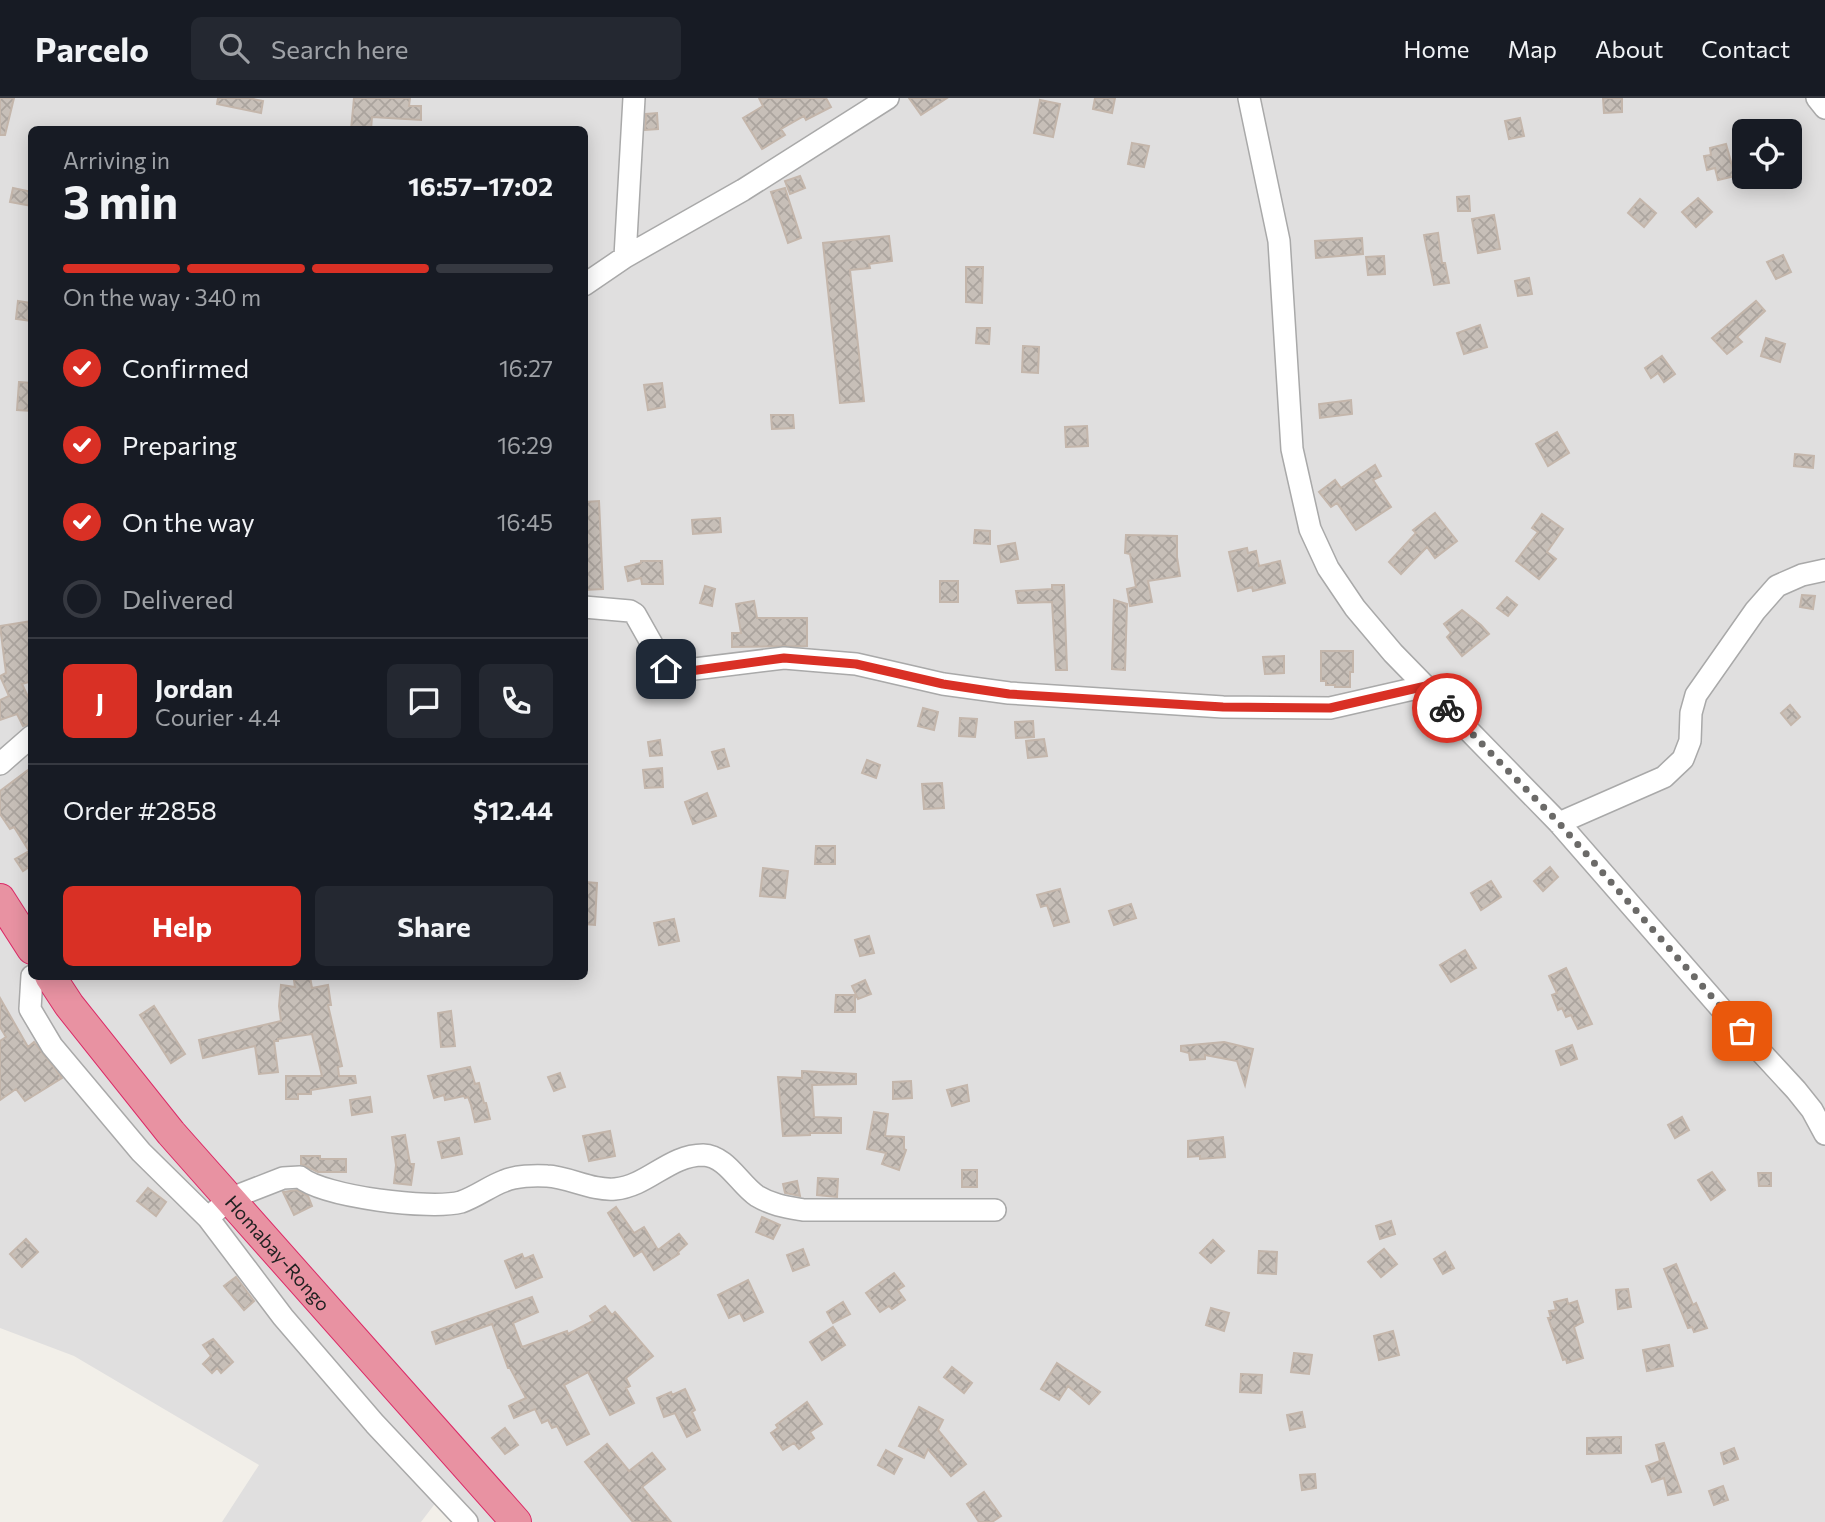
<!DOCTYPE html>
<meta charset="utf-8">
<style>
body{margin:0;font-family:Commissioner,sans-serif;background:#242831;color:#f1f3f6;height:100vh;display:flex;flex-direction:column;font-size:26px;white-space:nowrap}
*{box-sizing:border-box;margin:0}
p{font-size:23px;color:#9ea1a6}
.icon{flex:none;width:38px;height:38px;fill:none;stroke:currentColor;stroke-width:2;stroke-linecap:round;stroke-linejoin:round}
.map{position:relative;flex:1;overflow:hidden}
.drawer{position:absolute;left:28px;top:28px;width:560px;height:854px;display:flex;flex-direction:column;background:#171b24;border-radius:10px;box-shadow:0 4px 18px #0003}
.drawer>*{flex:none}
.buttons{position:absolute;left:1732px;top:21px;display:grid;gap:14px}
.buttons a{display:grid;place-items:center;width:70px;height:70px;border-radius:10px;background:#171b24;box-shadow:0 4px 18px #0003;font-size:35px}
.pin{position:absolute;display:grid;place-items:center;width:60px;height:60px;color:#fff;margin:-30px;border-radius:14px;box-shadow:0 4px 10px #0006}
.courier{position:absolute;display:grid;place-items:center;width:70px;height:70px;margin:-35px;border:5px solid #d93025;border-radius:50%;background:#fff;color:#222;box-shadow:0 2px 9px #0007}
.overview em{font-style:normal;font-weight:700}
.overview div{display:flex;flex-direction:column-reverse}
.overview{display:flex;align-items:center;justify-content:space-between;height:119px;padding:0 35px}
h1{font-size:46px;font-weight:700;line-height:52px}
.bar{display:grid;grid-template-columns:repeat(4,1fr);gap:10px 7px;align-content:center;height:84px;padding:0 35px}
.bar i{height:9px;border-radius:5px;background:#363941}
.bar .on{background:#d93025}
.bar p{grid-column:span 4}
.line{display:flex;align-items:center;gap:18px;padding:0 35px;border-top:2px solid #363941}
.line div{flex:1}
.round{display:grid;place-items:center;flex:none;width:74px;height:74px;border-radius:10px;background:#242831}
ol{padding:0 35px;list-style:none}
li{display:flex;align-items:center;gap:21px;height:77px}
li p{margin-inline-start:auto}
li .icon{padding:7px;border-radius:50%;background:#d93025;color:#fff;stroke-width:4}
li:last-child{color:#9ea1a6}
li i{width:38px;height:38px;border:4px solid #363941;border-radius:50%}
.action{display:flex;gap:14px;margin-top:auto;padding:14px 35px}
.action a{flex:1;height:80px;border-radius:10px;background:#d93025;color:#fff;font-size:28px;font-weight:700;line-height:80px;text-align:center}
.action a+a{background:#242831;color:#f1f3f6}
header{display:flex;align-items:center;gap:42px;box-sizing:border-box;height:98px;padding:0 35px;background:#171b24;border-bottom:2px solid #363941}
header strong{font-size:33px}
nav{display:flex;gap:38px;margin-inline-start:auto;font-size:24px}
.search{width:490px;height:63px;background:#242831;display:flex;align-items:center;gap:18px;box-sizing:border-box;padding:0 24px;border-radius:10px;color:#9ea1a6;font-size:26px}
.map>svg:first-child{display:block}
.residential{fill:#e0dfdf;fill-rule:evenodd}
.building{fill:url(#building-cross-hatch);stroke:#c4b6ab;stroke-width:2}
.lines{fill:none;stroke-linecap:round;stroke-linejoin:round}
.minor-casing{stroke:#a9a9a9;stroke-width:24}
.highway-casing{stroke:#dc2a67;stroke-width:32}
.minor{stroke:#fff;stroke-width:21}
.highway{stroke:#e892a2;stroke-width:30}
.done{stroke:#6b6a68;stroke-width:7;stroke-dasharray:0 12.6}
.route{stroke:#d93025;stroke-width:9}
.labels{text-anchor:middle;stroke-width:6;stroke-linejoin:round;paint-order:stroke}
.street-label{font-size:19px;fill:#222;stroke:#fff}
</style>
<header>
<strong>Parcelo</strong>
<div class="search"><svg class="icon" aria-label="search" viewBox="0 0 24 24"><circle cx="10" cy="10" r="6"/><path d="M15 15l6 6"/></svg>Search here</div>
<nav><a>Home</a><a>Map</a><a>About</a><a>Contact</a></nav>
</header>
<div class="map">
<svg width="1825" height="1424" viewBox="0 0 1825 1424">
<defs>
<pattern id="building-cross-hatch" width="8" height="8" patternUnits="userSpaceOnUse" patternTransform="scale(1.75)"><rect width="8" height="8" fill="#c7bfb8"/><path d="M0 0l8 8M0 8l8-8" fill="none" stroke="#aba49e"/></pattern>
</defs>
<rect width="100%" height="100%" fill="#f2efe9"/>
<path class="residential" d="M0 0H1825V1424H462L440 1399 421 1424H222L259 1367 74 1258 0 1230ZM32 32H584V878H32ZM1745 33H1790V79H1745Z"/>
<path class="building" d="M0 0H14L5 37H0Z
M218 0H248L263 3 261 15 217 6Z
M354 0H410L409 8H421V22L372 19 371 32H351Z
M759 0H826L831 9 806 22 804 18 781 31 785 37 762 51 743 20 763 8Z
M909 0H947L921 17Z
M1095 0H1115L1112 15 1093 11Z
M1603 0H1622V14L1604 15Z
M1040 2 1060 6 1053 39 1034 35Z
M657 15 658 31 645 32 646 16Z
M1520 20 1524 38 1509 41 1505 23Z
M1132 45 1149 48 1144 69 1128 66Z
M1726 46 1735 78 1718 82 1715 70 1707 72 1704 58 1711 57 1710 50Z
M800 78 805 90 790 96 785 83Z
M13 90 32 94V108L10 104Z
M785 90 801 140 788 145 771 94Z
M1469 98 1470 113H1458L1457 99Z
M1698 100 1712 114 1696 129 1682 114Z
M1640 101 1656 115 1644 129 1628 115Z
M1494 117 1500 151 1478 155 1472 121Z
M1438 135 1442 165H1445L1449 185 1434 187 1424 137Z
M889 138 892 163 869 166 870 170 850 172 864 303 840 305 823 145Z
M1362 140 1363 156 1316 160 1315 143Z
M1783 157 1791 174 1776 181 1767 164Z
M1384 158 1385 176 1368 177 1366 159Z
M966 169H983L982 205 966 204Z
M1529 180 1532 196 1518 198 1515 183Z
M18 203 32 205V223L16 221Z
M1756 203 1765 213 1737 239 1742 244 1727 256 1712 240Z
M1480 227 1487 249 1464 256 1457 235Z
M977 230H990L989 246 976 245Z
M1766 240 1785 246 1780 264 1761 258Z
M1023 248 1039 249 1038 275 1022 274Z
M1662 258 1675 276 1664 284 1658 275 1651 280 1645 270Z
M19 284 32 285V313L17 312Z
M662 285 665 309 648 312 644 287Z
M1351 302 1352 316 1320 320 1319 306Z
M771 317H793L794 330 772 331Z
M1087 328 1088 348 1066 349 1065 329Z
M1557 334 1569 355 1548 368 1536 346Z
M1795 356 1814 358 1813 370 1794 368Z
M1375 367 1381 378 1373 382 1391 409 1356 432 1337 405 1331 409 1319 394 1335 382 1341 390Z
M599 403 603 491 584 492V404Z
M1435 415 1457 443 1435 460 1427 449 1401 476 1389 464 1416 435 1413 432Z
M1542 416 1563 431 1547 454 1556 461 1539 481 1516 463 1538 434 1532 430Z
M720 420 721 434 693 436 692 422Z
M975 432 990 433V446L974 445Z
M1126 437 1177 438V459L1180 478 1148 483 1152 504 1130 508 1127 491 1136 489 1130 456 1125 455Z
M1015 445 1018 461 1001 464 998 448Z
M1247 450 1248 455 1256 453 1259 468 1280 463 1285 485 1253 493 1252 489 1238 493 1229 454Z
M641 463H662L663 486H642L641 480 628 483 625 469 641 465Z
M940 483H958V504H940Z
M1052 487H1064L1067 572H1056L1052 504 1018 505 1016 493 1052 491Z
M705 488 715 491 712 508 700 505Z
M1802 497 1815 498 1813 511 1800 509Z
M1507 499 1517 507 1508 518 1497 510Z
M1114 502 1127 506 1125 572 1112 571Z
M754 503 757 520H807V548L732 549V535H741L736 506Z
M1462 512 1481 527 1489 536 1462 558 1447 539 1451 535 1444 526Z
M32 523V583L22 586 32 607V625L23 628 17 616 0 622V602L9 598 0 578 6 575 0 528Z
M1321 553H1353V574H1350V589H1335V587H1326V583H1321Z
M1284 558V575L1265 576 1263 559Z
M1790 607 1800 619 1791 627 1781 615Z
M923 610 938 614 934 632 918 628Z
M960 620 977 621 975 639 959 638Z
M1033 623 1034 639 1016 640 1015 624Z
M1044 641 1047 658 1028 660 1026 643Z
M660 642 662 657 650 658 648 644Z
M724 651 729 668 718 671 712 654Z
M867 662 880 667 876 680 862 675Z
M32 669V767L23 773 15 761 29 753 14 729 10 731 0 716V693Z
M662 670 663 689 645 690 643 672Z
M942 685 944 710 924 711 922 686Z
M707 695 716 718 693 726 685 704Z
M816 748H835V766H815Z
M1550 769 1558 779 1543 793 1534 783Z
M763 770 788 773 785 800 760 798Z
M1491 783 1501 799 1481 812 1471 795Z
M585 784 597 785 595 827 584 826Z
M1060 791 1069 824 1054 828 1047 807 1041 809 1037 797Z
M1131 806 1136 820 1114 827 1109 813Z
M674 821 679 843 659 847 654 825Z
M869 838 874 855 860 858 855 842Z
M1465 852 1476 870 1451 884 1440 867Z
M1566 870 1592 926 1578 931 1571 917 1566 919 1562 910 1558 912 1552 897 1557 895 1549 878Z
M310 879 312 890 328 887 331 907H328L342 968 338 969 339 978H355L356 985 311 992V996H298V1001H286V978H322L312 936 278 941V943H274L278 974 259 976 255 948 203 960 199 942 281 923 279 908 281 887 295 889 294 882Z
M865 882 871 896 858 901 852 888Z
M836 897H855V914H835Z
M0 900 28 949 34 944 62 980 25 1003 16 991 0 1002V943L6 939 0 929Z
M154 908 185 956 171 965 140 917Z
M451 913 455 948 441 949 438 915Z
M1224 944 1253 951 1245 987 1237 963 1205 957V961L1190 962 1189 955 1181 953V948Z
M1572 947 1577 961 1561 967 1556 953Z
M470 969 475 986 479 985 484 1005H486L490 1021 475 1024 471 1007 468 999 465 1000 464 998 445 1002 444 997 434 1000 428 978Z
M802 973 856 976V986L812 987 814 1019 841 1020V1035H810V1037L783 1038 778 979 802 980Z
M560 975 565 989 554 993 548 979Z
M911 983 912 1000 893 1001V984Z
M967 987 969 1003 952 1008 947 992Z
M370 999 372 1014 352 1017 350 1002Z
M874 1014 888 1016 885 1038 904 1039V1051L906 1052 899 1072 882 1066 886 1055 867 1051Z
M1682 1019 1689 1032 1675 1040 1668 1027Z
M610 1033 615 1058 589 1063 583 1038Z
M405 1037 410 1066H414L411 1087 394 1085 396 1067 392 1039Z
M1223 1039 1225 1059 1200 1061V1058L1188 1059V1043Z
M459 1040 462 1056 442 1060 438 1044Z
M301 1058H320V1061H346V1074H318L301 1066Z
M962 1072H977V1089H962Z
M1712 1074 1725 1092 1711 1102 1698 1082Z
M1758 1075H1771V1088H1759Z
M818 1080 838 1081 837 1099 817 1097Z
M797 1083 800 1098 785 1095 783 1086Z
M148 1090 166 1104 156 1118 137 1103Z
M297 1092 308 1098 312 1108 294 1117 283 1094Z
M616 1109 634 1135 644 1129 658 1152 679 1136 687 1146 678 1154 679 1156 654 1172 642 1153 634 1158 608 1115Z
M762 1119 780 1127 773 1141 756 1134Z
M1391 1123 1395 1136 1380 1141 1376 1128Z
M26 1141 38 1154 22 1169 10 1156Z
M1213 1142 1224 1153 1211 1165 1200 1155Z
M803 1151 809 1167 793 1173 787 1157Z
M1384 1151 1397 1166 1381 1179 1368 1164Z
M1259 1153 1277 1154 1276 1176 1258 1175Z
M1445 1154 1454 1170 1443 1176 1434 1161Z
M522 1156 524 1161 533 1157 542 1179 516 1190 505 1163Z
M1676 1166 1693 1207 1696 1205 1707 1230 1694 1234 1692 1229 1688 1230 1664 1171Z
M894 1175 904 1188 898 1192 905 1202 892 1211 889 1208 880 1214 866 1195Z
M236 1179 254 1203 244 1212 224 1188Z
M748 1182 763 1214 744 1223 740 1215 729 1220 718 1197Z
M1628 1191 1631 1209 1618 1211 1616 1192Z
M532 1199 538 1214 513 1225 522 1249 567 1233 568 1236 593 1223 590 1218 605 1208 612 1217 615 1214 653 1258 626 1280 630 1288 626 1290 634 1305 610 1317 588 1274 564 1287 589 1336 567 1347 557 1328 552 1330 548 1322 542 1325 535 1311 514 1320 509 1308 526 1300 510 1270H508L492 1226 436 1246 432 1234Z
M1567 1201 1568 1206 1577 1203 1583 1224 1574 1229 1583 1260 1567 1265 1566 1261 1563 1262 1548 1220H1551L1549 1213 1556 1212 1554 1204Z
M843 1204 850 1216 833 1225 827 1214Z
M1211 1210 1229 1215 1224 1233 1206 1227Z
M833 1229 845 1247 822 1262 810 1244Z
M1393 1233 1399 1257 1379 1262 1374 1238Z
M213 1241 233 1264 221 1275 217 1270 212 1275 203 1266 211 1258 203 1247Z
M1669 1247 1673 1268 1647 1273 1643 1252Z
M1294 1255 1312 1257 1309 1276 1291 1274Z
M1057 1265 1100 1294 1089 1306 1068 1288 1059 1302 1041 1291Z
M952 1269 972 1285 964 1295 944 1279Z
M1241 1276 1262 1277 1261 1295 1240 1294Z
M685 1291 695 1312 692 1314 700 1332 687 1339 675 1315 664 1319 657 1300 671 1294 672 1297Z
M807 1304 822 1326 810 1334 814 1340 799 1351 794 1345 783 1352 771 1335 778 1330 776 1327Z
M919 1309 943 1322 938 1332 966 1366 951 1378 928 1351 924 1360 899 1348Z
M1302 1314 1305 1329 1290 1332 1287 1317Z
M505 1330 518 1347 505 1356 492 1340Z
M1621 1339V1355L1587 1356V1340Z
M1664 1345 1681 1394 1668 1397 1664 1380 1652 1384 1646 1368 1660 1363 1656 1347Z
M607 1346 629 1373 652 1355 665 1371 642 1389 671 1424H633L619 1407 585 1364Z
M1734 1350 1738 1361 1724 1366 1721 1355Z
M886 1352 902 1361 894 1376 878 1367Z
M1315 1376 1316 1390 1302 1392 1300 1377Z
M1723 1388 1728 1402 1714 1407 1709 1393Z
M984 1394 1001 1418 992 1424H979L967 1406Z"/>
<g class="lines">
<g class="minor-casing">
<path id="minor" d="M1249 0 1279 143 1292 351 1310 431 1328 470 1355 510 1393 555 1559 725 1724 914 1796 992 1812 1012 1825 1036
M1817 0 1825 10
M625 159 634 0
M584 187 625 159 743 92 888 0
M584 509 630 513 635 516 666 571 670 574 784 560 856 566 943 586 1009 595 1223 609 1330 610 1426 588
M0 666 32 638
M1559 725 1664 679 1683 661 1690 643 1691 615 1696 597 1755 513 1777 488 1802 477 1825 472
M32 878 30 911 52 948 141 1054 208 1120 283 1219 375 1326 467 1424
M208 1120 229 1101 283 1080 300 1079C324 1099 431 1112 461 1104 476 1099 490 1088 504 1083 515 1078 535 1077 547 1078 569 1079 592 1093 615 1091 648 1088 669 1057 703 1057 727 1058 739 1086 757 1098 772 1107 786 1109 803 1112H995"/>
</g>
<g class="highway-casing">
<g id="highway">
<path d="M0 801 32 851"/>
<path id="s1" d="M50 878 69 907 171 1035 516 1424"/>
</g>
</g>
<use href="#minor" class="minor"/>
<use href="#highway" class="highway"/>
</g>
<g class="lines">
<path class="done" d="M1447 610 1559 725 1742 933"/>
<path class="route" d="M666 571 676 575 784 560 856 566 943 586 1009 596 1223 609 1330 610 1426 588 1447 610"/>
</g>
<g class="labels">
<g class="street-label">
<text dy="7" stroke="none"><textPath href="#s1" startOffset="359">Homabay-Rongo</textPath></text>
</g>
</g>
</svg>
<div class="buttons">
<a><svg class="icon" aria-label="locate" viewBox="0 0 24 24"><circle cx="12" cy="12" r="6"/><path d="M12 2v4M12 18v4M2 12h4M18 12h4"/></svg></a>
</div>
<div class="pin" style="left:1742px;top:933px;background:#ea580c"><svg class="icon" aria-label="bag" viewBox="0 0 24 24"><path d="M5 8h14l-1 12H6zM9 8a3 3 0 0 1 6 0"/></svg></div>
<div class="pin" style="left:666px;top:571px;background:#1f2937"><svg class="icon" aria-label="home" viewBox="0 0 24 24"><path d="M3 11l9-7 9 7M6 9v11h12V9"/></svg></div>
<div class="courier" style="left:1447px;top:610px"><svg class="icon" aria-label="bike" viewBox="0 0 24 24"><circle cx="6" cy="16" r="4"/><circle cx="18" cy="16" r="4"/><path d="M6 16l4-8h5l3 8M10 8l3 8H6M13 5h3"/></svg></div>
<section class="drawer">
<div class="overview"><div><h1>3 min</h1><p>Arriving in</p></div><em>16:57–17:02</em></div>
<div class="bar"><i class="on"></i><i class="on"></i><i class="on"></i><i></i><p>On the way · 340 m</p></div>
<ol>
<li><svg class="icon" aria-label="check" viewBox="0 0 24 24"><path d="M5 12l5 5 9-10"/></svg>Confirmed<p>16:27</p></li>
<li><svg class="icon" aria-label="check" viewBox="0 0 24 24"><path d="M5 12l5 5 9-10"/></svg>Preparing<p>16:29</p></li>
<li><svg class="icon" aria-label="check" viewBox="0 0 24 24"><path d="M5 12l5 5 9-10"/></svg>On the way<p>16:45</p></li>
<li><i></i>Delivered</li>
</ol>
<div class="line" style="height:126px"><b class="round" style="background:#d93025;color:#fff">J</b><div><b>Jordan</b><p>Courier · 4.4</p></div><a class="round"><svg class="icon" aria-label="chat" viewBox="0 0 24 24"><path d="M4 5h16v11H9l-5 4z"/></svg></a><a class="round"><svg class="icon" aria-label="phone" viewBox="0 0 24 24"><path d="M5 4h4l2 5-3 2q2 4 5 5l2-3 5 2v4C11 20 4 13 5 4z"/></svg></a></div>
<div class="line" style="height:91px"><div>Order #2858</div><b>$12.44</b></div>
<div class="action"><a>Help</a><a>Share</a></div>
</section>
</div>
